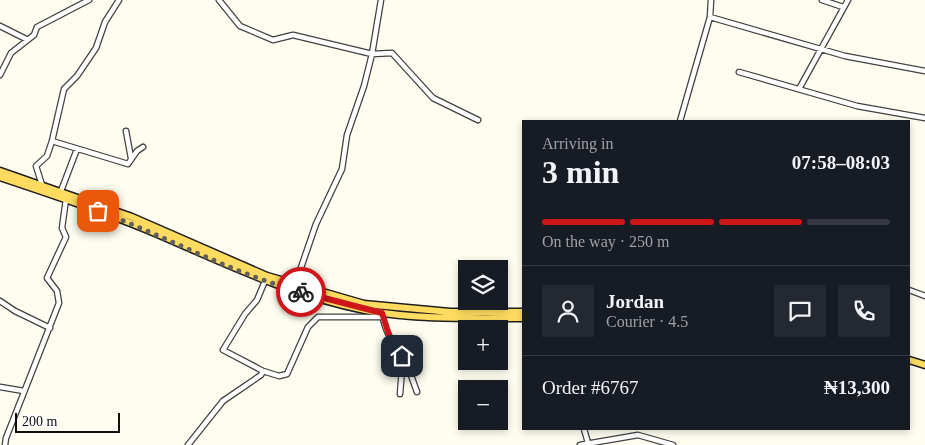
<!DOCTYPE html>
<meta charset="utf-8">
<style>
body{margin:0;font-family:"Times New Roman",serif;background:#242831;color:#f1f3f6;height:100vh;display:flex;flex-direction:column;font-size:19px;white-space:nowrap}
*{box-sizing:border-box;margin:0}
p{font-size:16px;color:#9ea1a6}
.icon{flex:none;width:28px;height:28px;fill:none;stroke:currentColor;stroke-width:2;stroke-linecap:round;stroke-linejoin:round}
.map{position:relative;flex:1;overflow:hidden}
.details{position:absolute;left:522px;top:120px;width:388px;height:310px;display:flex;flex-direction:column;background:#171b24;border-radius:0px;box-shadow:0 2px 8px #0003}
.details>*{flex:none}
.tools{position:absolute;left:458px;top:260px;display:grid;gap:10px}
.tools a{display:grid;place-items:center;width:50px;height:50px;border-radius:0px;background:#171b24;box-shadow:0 2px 8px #0003;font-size:25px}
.scale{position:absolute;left:15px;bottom:12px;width:105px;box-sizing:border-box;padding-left:5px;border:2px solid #0e0e0e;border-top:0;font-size:14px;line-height:18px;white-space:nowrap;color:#0e0e0e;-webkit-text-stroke:4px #fff;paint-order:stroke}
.pin{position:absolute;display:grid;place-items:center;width:42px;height:42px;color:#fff;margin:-21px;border-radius:10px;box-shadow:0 2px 8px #0006}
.courier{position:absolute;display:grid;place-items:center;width:50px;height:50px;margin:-25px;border:4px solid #cf161b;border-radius:50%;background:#fff;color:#222;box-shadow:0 1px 6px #0007}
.head em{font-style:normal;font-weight:800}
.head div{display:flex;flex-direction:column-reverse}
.head{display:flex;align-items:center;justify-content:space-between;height:85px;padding:0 20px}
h1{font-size:32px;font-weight:800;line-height:38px}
.bar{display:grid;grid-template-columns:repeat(4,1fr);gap:8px 5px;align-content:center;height:60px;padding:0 20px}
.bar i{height:6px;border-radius:4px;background:#363941}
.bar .current{background:#cf161b}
.bar p{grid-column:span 4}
.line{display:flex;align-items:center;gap:12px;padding:0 20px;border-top:1px solid #363941}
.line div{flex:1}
.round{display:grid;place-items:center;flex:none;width:52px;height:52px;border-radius:0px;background:#242831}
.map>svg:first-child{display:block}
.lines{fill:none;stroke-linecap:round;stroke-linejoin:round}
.minor-casing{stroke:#414141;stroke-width:7}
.primary-casing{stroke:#1f1f1f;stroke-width:9}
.minor{stroke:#fff;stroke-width:4.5}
.primary{stroke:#ffdc60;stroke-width:6}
.done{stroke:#62615d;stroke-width:5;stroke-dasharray:0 9}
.route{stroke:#cf161b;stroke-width:6}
</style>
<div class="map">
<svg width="925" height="445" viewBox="0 0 925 445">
<rect width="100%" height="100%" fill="#fffcf0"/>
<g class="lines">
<g class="minor-casing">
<path id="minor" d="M119 0 105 22 96 48 77 76 64 89 52 141 128 164 137 151 143 147
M219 0 240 26 273 40 293 35 372 54 392 53 433 98 478 120
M822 0 843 7
M710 17 845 56 925 71
M0 26 26 39
M739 72 857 106 925 118
M0 75 11 53 34 35 37 27 89 0
M799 89 848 0
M680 121 710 17 711 0
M126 131 131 158
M42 185 36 166 47 156 52 141
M61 191 77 149
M295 285 316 224 342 169 347 135 364 86 372 54 381 0
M909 290 925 296
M0 301 15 311 50 328
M382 314C385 333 397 351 411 364
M410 365 408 367 417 392
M263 371 279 376 287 374 308 327 318 317H382
M0 387 24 391
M400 394 402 369 411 364
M584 429 588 443
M5 445 6 438 59 303 57 291 47 278 66 237 62 228 66 199
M188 445 223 401 261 375 263 371 223 350 245 314 257 300 265 281
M580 445 638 435 673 445"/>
</g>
<g class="primary-casing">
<path id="primary" d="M0 171 132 217 267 276 364 304 450 312H524
M0 177C54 195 108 213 160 235 227 264 293 296 365 310 418 320 471 318 524 318
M909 360 925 365"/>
</g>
<use href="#minor" class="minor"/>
<use href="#primary" class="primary"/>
</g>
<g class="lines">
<path class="done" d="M98 211C166 236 231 273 301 292"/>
<path class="route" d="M301 292 382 313 390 338 402 356"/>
</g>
</svg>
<div class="tools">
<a><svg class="icon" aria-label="layers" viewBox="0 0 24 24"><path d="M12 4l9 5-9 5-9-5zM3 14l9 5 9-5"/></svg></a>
<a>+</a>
<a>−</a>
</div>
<div class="scale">200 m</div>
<div class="pin" style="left:98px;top:211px;background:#ea580c"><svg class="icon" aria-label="bag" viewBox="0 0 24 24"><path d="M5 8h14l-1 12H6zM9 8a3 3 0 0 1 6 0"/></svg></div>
<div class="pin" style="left:402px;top:356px;background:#1f2937"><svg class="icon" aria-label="home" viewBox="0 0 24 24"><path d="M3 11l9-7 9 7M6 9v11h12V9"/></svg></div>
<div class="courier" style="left:301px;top:292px"><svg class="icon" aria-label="bike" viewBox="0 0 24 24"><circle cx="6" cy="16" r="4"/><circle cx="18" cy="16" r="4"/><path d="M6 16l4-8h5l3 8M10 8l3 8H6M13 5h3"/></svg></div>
<section class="details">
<div class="head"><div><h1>3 min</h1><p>Arriving in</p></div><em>07:58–08:03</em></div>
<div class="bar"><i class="current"></i><i class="current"></i><i class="current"></i><i></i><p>On the way · 250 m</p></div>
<div class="line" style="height:90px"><a class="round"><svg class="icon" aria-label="person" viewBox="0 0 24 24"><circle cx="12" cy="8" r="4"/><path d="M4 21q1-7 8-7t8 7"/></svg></a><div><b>Jordan</b><p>Courier · 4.5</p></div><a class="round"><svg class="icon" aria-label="chat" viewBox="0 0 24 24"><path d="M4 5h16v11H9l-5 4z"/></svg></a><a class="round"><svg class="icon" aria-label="phone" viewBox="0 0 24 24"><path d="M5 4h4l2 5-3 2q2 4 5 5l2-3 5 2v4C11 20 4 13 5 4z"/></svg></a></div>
<div class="line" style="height:65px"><div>Order #6767</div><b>₦13,300</b></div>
</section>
</div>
